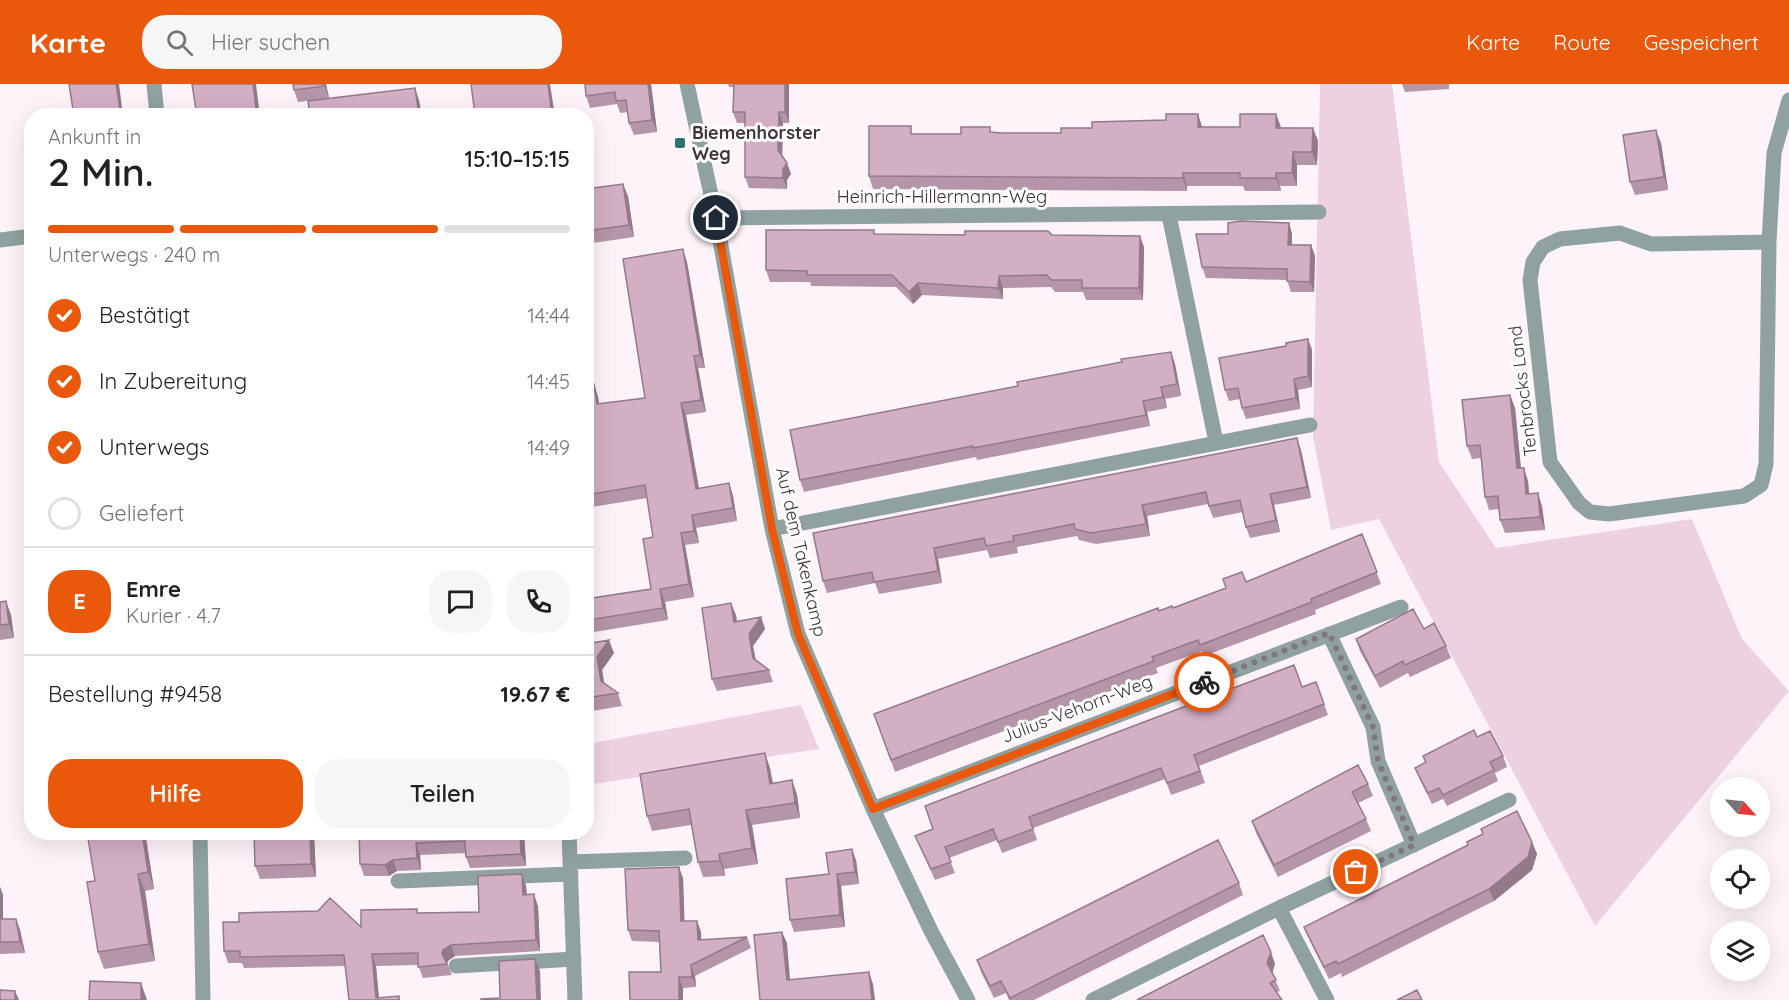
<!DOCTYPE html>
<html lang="de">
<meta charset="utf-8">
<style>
body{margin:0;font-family:Quicksand,sans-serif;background:#f6f6f6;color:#202124;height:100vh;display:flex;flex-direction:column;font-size:22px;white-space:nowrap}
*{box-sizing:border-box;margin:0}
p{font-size:20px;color:#757577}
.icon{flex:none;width:33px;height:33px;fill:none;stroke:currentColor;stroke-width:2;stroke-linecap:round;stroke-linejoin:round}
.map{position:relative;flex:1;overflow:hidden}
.details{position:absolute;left:24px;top:24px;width:570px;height:732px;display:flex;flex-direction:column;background:#fff;border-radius:24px;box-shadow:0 6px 24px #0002}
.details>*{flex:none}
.needle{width:39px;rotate:117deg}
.fabs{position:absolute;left:1710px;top:693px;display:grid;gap:12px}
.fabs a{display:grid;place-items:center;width:60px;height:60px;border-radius:50%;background:#fff;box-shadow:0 6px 24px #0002;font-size:30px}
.pin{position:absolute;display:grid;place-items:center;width:51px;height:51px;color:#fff;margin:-26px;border:3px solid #fff;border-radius:50%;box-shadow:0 2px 6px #0007}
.courier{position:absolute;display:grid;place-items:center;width:60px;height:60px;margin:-30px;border:4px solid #ea580c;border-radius:50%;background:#fff;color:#222;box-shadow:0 2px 8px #0007}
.overview em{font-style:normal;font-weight:600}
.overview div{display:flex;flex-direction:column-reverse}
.overview{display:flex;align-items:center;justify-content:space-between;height:102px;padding:0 24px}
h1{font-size:39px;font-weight:600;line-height:45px}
.bar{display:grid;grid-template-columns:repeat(4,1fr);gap:9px 6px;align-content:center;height:72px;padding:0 24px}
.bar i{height:8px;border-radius:4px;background:#e0e0e0}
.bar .selected{background:#ea580c}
.bar p{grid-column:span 4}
.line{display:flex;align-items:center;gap:15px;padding:0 24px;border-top:2px solid #e0e0e0}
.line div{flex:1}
.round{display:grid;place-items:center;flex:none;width:63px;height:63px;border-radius:24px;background:#f6f6f6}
ol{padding:0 24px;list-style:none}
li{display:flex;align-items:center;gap:18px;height:66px}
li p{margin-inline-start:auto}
li .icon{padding:6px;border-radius:50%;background:#ea580c;color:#fff;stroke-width:4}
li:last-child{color:#757577}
li i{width:33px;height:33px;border:3px solid #e0e0e0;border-radius:50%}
.cta{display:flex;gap:12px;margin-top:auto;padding:12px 24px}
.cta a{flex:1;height:69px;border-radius:24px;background:#ea580c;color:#fff;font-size:24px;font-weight:600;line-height:69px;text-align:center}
.cta a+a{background:#f6f6f6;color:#202124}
header{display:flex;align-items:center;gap:36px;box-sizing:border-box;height:84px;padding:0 30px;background:#ea580c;color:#fff}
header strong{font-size:28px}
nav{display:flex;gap:33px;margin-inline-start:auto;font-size:21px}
.search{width:420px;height:54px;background:#f6f6f6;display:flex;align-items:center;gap:15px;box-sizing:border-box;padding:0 21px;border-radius:24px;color:#757577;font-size:22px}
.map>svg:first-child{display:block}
.green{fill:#eed1e1}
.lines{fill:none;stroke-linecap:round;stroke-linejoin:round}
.street{stroke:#8fa2a0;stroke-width:15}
.wall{fill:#b596a9}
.shaded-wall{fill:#947a89}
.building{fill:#d3afc4;stroke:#947a89;stroke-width:1.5}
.done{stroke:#80767c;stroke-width:6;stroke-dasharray:0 10.8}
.route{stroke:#ea580c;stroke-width:8}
.poi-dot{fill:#2c746d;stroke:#fff;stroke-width:2}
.labels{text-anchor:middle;stroke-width:6;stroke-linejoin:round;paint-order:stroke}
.poi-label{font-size:18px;font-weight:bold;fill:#3d3338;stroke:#fff;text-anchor:start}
.street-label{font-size:18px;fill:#3d3338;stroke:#fff}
</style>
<header>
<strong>Karte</strong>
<div class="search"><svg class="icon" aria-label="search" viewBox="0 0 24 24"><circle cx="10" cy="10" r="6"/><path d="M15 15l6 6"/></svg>Hier suchen</div>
<nav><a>Karte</a><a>Route</a><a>Gespeichert</a></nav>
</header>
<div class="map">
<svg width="1789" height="916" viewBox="0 0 1789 916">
<rect width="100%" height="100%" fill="#fdf3f9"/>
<path class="green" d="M1320 0H1392L1439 378 1496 464 1692 435 1742 555 1789 607 1595 842 1379 435 1331 446 1313 352Z
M801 621 819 665 587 701V660Z"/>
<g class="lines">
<path class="street" d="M154 0 157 32
M687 0 716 134 772 445 798 550 873 725 931 847 968 916
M1169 131 1216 358
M716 134 1319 128
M0 156 32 152
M1769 158 1651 160 1620 149 1560 155 1543 163 1533 178 1530 196 1550 378 1579 419 1590 428 1609 430 1744 412 1761 401 1766 380 1769 158 1774 69 1789 16
M772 445 1310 341
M1329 550 1373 643 1378 677 1414 761
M873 725 1401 523
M200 748 203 916
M569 748 575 916
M571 778 685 774
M398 797 571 790
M1279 824 1327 916
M456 882 574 875
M1093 916 1279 824 1509 716"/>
</g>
<path class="wall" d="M326 0 329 14 298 18 294 6Z
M651 0 657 48 634 51 629 39 628 28 620 29 617 20 590 24 586 12Z
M728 0H789V39H783L782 72 791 90 787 96V105L749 104 745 93V39H737L733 28 734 3H729Z
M1402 0H1449V5L1405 8Z
M1198 30 1202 43 1313 44 1318 57 1317 81H1297V102H1280L1281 107H1245L1243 102H1187V107L873 105 869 92 914 50H961L992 48 1002 49H1061L1092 44 1166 36Z
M1661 59 1668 106 1635 111 1630 98Z
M586 105 628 112 634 153 586 160Z
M1289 139 1292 150V161H1311L1315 172 1314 208H1291L1287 196 1206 194 1202 183 1228 150Z
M875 150 1052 151 1144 163 1143 216H1086L1083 208H1055L1051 203 1003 204V215L922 211 913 220 896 203 811 202 810 198H770L766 186Z
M687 178 705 284H698L706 328 686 331 699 404 729 399 733 412 737 437 696 444 699 459 685 461 694 513 665 518 668 536 594 548 589 536 651 505 653 453 647 414 586 424V301L594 300 598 313 599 320 645 314Z
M1308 255 1312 266V303L1298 306 1300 325 1246 335 1242 324 1240 315 1229 317 1225 306 1286 262Z
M1175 280 1181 312 1165 315 1167 324 1147 328 1150 342 977 376 976 373 804 408 800 396Z
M1510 311 1515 324 1521 384 1528 397 1529 409 1542 422 1545 446 1505 449 1500 436 1499 425 1489 426 1485 413 1481 374 1472 375 1467 362Z
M1301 366 1311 414 1274 421 1280 448 1250 454 1246 443 1243 428 1213 434 1208 420 1147 432 1150 452 1096 460 1079 456 1077 452 1017 463 1018 469 990 474 987 466 938 475 942 499 879 510 875 499 827 509 823 497 813 449Z
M1362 450 1381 500 1315 526 1316 530 1204 572 1202 567 1156 584 1158 589 895 688 874 630 1159 527 1173 524 1246 498Z
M0 518 11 531 14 554 0 556Z
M736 531 737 537 761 533 765 545 753 562 756 576 769 586 773 598 717 607 712 595Z
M1424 545 1446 562 1451 574 1410 593 1408 589 1380 604 1360 567 1356 555Z
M586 560 614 569 602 586 604 599 618 609 622 622 586 628Z
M1316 598 1328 631 1199 682 1205 699 1171 711 1165 695 1033 744 1037 756 1002 769 997 756 949 774 955 789 935 796 915 752Z
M1477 653 1503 672 1507 683 1495 689 1498 697 1447 722 1443 715 1432 720 1420 696 1415 684 1426 679 1423 672Z
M770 684 773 699 792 696 797 711 800 734 752 741 758 780 724 785 725 792 703 793 698 778 691 741 652 747 647 732Z
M1368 700 1373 712 1358 719 1366 735 1371 747 1278 793 1256 749 1252 737Z
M1481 745 1532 758 1537 770 1532 786 1494 817 1342 893 1341 889 1329 895 1309 855 1304 843 1468 761 1483 750Z
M145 748 154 805 145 807 155 877 104 885 98 868Z
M254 748H314L316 793 260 795 255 782Z
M359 748H524L526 782 470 784 466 773 465 769 420 771 421 786 397 787 389 792H364L360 780Z
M856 776 859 800 841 802 845 843 794 848 790 836 829 790Z
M522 790 526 802 527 810 538 822 540 867 455 872 448 877 447 879 452 891 423 894 418 881 376 882 379 914 399 912 400 916H349L346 882 244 884 242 879H228L224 867 361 843 418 829 479 828Z
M683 794 684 837H697L701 848V856L747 853 751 864 695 892 696 903 683 904 661 888 659 858 632 857 628 846Z
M1239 799 1243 811 1034 916H1009L1006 909 994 914 981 888 977 876Z
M0 803 3 811V835H16L20 846 25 869 0 870Z
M1275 880 1272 888 1280 907 1277 908 1137 916Z"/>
<path class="shaded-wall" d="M116 0H119L123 32H121Z
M253 0H256L260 32H257Z
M324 0H326L329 14Z
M548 0H550L555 32H552Z
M648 0H651L657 48 652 36Z
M785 0H789V39L785 28Z
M415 4 419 16 422 32H419Z
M779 28 783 39 782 77 778 66Z
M1198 30 1202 43H1198Z
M1276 30 1281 43 1276 44Z
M1313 44 1318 57 1317 81 1312 68Z
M1656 46 1661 59 1668 106 1664 93Z
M1293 68 1297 81V102L1292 89Z
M787 79 791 90 787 96V105L783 94V85Z
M1183 89 1187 102V107L1183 94Z
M1276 89 1280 102 1281 107 1276 94Z
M623 100 628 112 634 153 629 141Z
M1289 139 1292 150V172L1288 161Z
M1140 152 1144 163 1143 216 1139 204Z
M1311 161 1315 172 1314 208 1310 198Z
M683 165 687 178 705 284 700 271Z
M999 192 1003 204V215L998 204Z
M918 199 922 211 913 220 909 208Z
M1308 255 1312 266V303L1308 292Z
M1171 268 1175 280 1181 312 1177 300Z
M694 272 698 284 706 328 701 316Z
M1294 295 1298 306 1300 325 1296 314Z
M594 300 598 313 601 333 597 320Z
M1161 303 1165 315 1167 324 1163 313Z
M1510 311 1515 324 1522 397 1517 384Z
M1143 317 1147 328 1150 342 1146 331Z
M681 319 686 331 701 417 696 405Z
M1297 354 1301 366 1311 414 1307 403Z
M1524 384 1528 397 1530 423 1526 410Z
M729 399 733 412 737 437 733 424Z
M1538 409 1542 422 1545 446 1540 433Z
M1270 410 1274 421 1280 448 1276 436Z
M1142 421 1147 432 1150 452 1146 440Z
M692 431 696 444 699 459 694 447Z
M681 449 685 461 694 513 689 500Z
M934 464 938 475 942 499 938 487Z
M660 505 665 518 668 536 663 524Z
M6 517 11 531 14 554 9 540Z
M731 519 736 531 738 549 734 538Z
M761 533 765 545 753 562 757 585 753 574 749 550Z
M609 556 614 569 602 586 606 610 601 597 597 573Z
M765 669 770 684 775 715 770 700Z
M792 696 797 711 800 734 795 719Z
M746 726 752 741 758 780 752 764Z
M142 748H145L154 805 148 788Z
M310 748H314V750L316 793 311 780Z
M520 748H524L526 782 521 770Z
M1532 758 1537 770 1532 786 1494 817 1489 805Z
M416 759 420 771 421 786 417 774Z
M852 765 856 776 859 800 855 788Z
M719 770 724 785 725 792 720 777Z
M393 776 397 787 389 792 385 781Z
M679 783 683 794 685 848 681 837Z
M138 790 145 807 155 877 149 860Z
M522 790 526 802 527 822 523 811Z
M837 790 841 802 845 843 840 831Z
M0 803 3 811V846L0 837Z
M534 810 538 822 540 867 536 856Z
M16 835 20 846 25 869 20 858Z
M697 837 701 848 702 867 698 856Z
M782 848 787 859 791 907 787 896Z
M451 861 455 872 448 877 447 880 442 870 443 866Z
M1271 868 1275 880 1272 890 1267 879Z
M372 870 376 882 379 916 376 914Z
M535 875 540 887 541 916H537Z
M691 881 695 892 696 903 692 893Z
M869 888 873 900 875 916H872Z
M679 893 683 904V916H679Z
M141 899 147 916H141Z
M15 907 19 916H15Z"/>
<path class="building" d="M69 0H116L121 32H74Z
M192 0H253L257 32H197Z
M293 0H324L325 2 294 6Z
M471 0H548L552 32H468L475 31Z
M585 0H648L652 36 629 39 626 16 616 17 615 8 586 12Z
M734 0H785V28H779L778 66 787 79 783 85V94L745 93V28H733Z
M415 4 419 32H310L308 17Z
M1166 30H1198V43H1240V30H1276V44H1313L1312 68H1293L1292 89H1276V94H1240V89H1183V94L869 92V42H911V50H961V43H990V48L1002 49H1061V44H1092V38L1166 36Z
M1656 46 1664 93 1630 98 1623 51Z
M623 100 629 141 586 147V105Z
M1241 137 1289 139 1288 161H1311L1310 198 1287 197V185L1202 183 1196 150H1228V139Z
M766 146H874V150L965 151V147H1048L1052 151 1140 152 1139 204H1082V196H1051L1047 191 999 192 998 204 918 199 909 208 892 191H807V187L766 186Z
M683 165 700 271 694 272 701 316 681 319 696 405 729 399 733 424 692 431 694 447 681 449 689 500 660 505 663 524 589 536 586 515 651 505 643 455 653 453 645 401 586 411V301L594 300 597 320 645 314 623 175Z
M1308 255V292L1294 295 1296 314 1242 324 1238 304 1225 306 1219 274 1286 262V259Z
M1171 268 1177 300 1161 303 1163 313 1143 317 1146 331 973 364V362L800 396 790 346 1018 302 1017 298 1122 278 1121 275Z
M1510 311 1517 384H1524L1526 410 1538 409 1540 433 1500 436 1498 412 1485 413 1480 361 1467 362 1462 316Z
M1297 354 1307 403 1270 410 1276 436 1246 443 1240 416 1209 422 1206 408 1142 421 1146 440 1091 449 1075 445 1074 440 1013 452 1014 457 986 462 984 454 934 464 938 487 874 498 872 488 823 497 813 449Z
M1362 450 1377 488 1311 515 1312 518 1200 561 1198 556 1152 573 1154 577 891 676 874 630 1158 524 1159 527 1172 522 1173 524 1226 504 1223 495 1242 488 1246 498Z
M6 517 9 540 0 541V518Z
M731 519 734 538 761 533 749 550 753 574 769 586 712 595 702 524Z
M1413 525 1424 545 1434 539 1446 562 1405 581 1403 577 1375 592 1356 555Z
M609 556 597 573 601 597 618 609 586 614V560Z
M1294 581 1302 603 1316 598 1324 620 1194 671 1200 687 1167 699 1161 684 1029 733 1033 745 998 758 993 745 945 763 951 778 931 785 915 752 933 745 925 722 1094 657Z
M1474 646 1477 653 1490 647 1503 672 1490 678 1494 686 1443 711 1439 704 1428 709 1415 684 1426 678 1423 672Z
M765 669 770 700 792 696 795 719 746 726 752 764 719 770 720 777 698 778 689 725 647 732 640 690Z
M1358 681 1368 700 1352 708 1366 735 1274 781 1252 737Z
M1517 727 1532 758 1528 773 1489 805 1338 880 1336 877 1324 883 1304 843 1468 761 1467 758 1483 750 1481 745Z
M87 748H142L148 788 138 790 149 860 98 868 87 798 95 797Z
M254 748H310L311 780 255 782Z
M359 748H520L521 770 466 773 465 757 416 759 417 774 393 776 385 781 360 780Z
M1218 756 1239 799 1010 914 1001 897 990 902 977 876Z
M852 765 855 788 837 790 840 831 790 836 786 795 829 790 826 769Z
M679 783 681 837H697L698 856 747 853 691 881 692 893H679V916H630L629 888H661L659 847 628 846 625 785Z
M522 790 523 811 534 810 536 856 451 861 443 866 442 870 447 880 418 883V869L372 870 376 914 399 912V916H349L344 871 240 873V867H224L223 838H239V829L318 827 330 814 361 843V826L417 825V829L479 828 478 792Z
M0 835H16L20 858H0Z
M782 848 787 896 869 888 872 916H760L754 851Z
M1263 851 1271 868 1267 879 1276 896 1270 899 1282 916H1137Z
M535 875 537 916H481V915L500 914 499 877Z
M90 897 141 899V916H89Z
M0 906 15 907V916H0Z
M1417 906 1422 916H1397Z"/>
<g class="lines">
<path class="done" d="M1204 598 1329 549 1373 643 1378 677 1414 761 1356 788"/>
<path class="route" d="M716 134 772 445 798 550 873 725 1204 598"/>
</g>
<rect class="poi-dot" x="674" y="53" width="12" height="12" rx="3"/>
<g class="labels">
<g class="poi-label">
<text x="692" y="55">Biemenhorster<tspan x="692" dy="21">Weg</tspan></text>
</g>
<g class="street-label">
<text x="942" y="119">Heinrich-Hillermann-Weg</text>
<text transform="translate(1523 307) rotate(-97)" y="6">Tenbrocks Land</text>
<text transform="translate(801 468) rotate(77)" y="6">Auf dem Takenkamp</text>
<text transform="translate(1077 625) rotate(-21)" y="6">Julius-Vehorn-Weg</text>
</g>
</g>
</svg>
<div class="fabs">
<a><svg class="needle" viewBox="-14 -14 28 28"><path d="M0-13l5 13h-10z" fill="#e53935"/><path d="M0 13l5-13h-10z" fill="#757577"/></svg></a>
<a><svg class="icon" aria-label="locate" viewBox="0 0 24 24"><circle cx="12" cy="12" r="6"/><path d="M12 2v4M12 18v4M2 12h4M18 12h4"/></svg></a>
<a><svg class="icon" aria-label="layers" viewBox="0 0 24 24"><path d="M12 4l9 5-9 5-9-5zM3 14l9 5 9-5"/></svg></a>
</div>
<div class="pin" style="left:1356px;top:788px;background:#ea580c"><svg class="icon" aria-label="bag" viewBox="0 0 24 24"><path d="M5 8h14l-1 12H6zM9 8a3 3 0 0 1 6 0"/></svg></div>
<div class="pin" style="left:716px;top:134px;background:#1f2937"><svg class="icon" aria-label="home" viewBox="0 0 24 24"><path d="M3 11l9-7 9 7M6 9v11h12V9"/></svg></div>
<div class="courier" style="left:1204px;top:598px"><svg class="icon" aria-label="bike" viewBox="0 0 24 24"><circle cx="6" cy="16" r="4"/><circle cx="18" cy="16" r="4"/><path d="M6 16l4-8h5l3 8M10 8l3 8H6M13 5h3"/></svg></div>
<section class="details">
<div class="overview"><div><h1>2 Min.</h1><p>Ankunft in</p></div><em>15:10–15:15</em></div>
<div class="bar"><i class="selected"></i><i class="selected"></i><i class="selected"></i><i></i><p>Unterwegs · 240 m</p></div>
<ol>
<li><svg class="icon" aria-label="check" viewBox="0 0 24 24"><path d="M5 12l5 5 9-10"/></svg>Bestätigt<p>14:44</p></li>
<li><svg class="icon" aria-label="check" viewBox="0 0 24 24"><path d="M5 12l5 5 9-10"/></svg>In Zubereitung<p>14:45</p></li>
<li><svg class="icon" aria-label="check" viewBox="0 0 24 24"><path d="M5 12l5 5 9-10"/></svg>Unterwegs<p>14:49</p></li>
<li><i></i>Geliefert</li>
</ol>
<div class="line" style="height:108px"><b class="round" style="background:#ea580c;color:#fff">E</b><div><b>Emre</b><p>Kurier · 4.7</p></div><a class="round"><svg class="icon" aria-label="chat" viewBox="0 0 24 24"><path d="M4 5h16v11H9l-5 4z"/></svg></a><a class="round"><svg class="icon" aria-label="phone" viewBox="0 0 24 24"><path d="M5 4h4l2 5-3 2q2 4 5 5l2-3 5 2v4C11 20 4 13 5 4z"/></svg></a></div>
<div class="line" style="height:78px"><div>Bestellung #9458</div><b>19.67 €</b></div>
<div class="cta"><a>Hilfe</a><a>Teilen</a></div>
</section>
</div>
